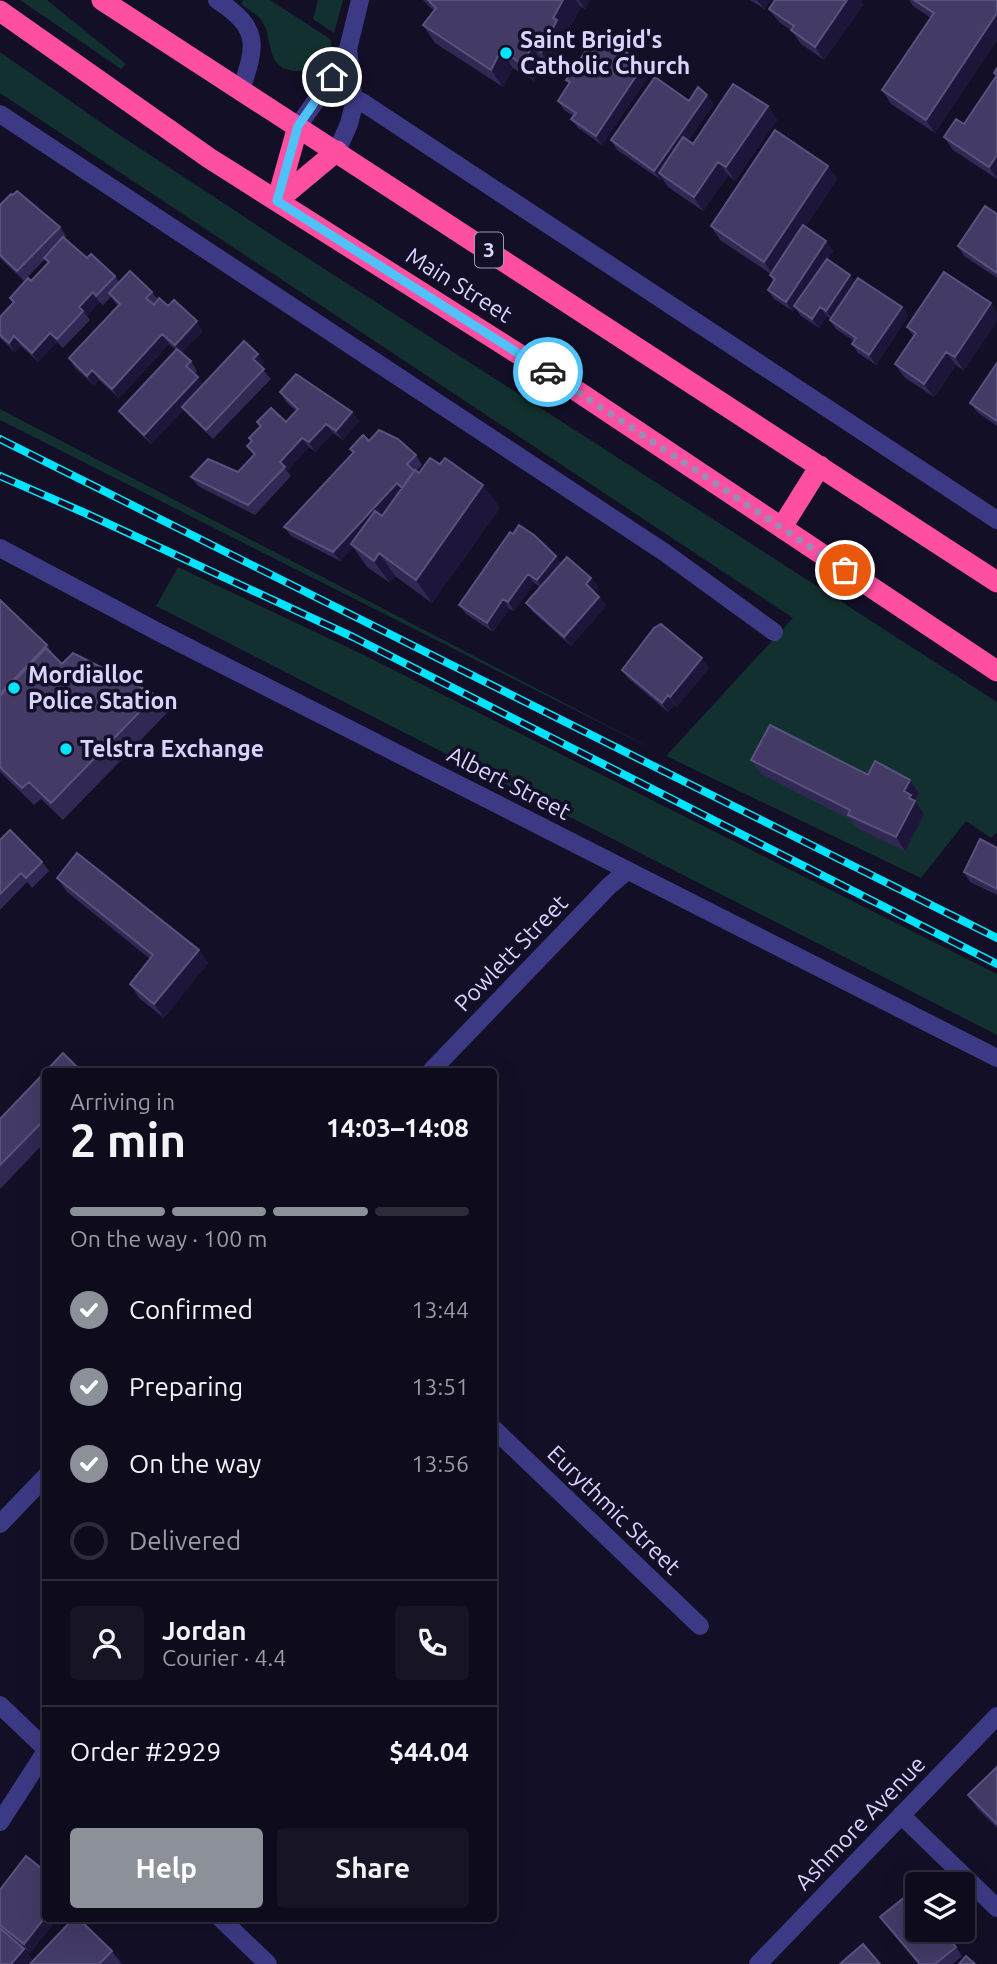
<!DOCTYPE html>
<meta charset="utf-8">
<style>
body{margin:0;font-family:Ubuntu,sans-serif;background:#171425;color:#f1f3f6;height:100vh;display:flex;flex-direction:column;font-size:26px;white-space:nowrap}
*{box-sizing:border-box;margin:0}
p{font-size:23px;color:#9b9ba3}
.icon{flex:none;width:38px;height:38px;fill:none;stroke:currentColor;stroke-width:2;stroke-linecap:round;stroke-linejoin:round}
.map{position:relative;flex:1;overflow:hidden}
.drawer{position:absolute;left:42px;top:1068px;width:455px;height:854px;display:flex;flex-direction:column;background:#0e0b1c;border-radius:7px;box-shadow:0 7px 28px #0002,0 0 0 2px #2e2b3b}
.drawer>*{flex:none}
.fabs{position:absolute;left:905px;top:1872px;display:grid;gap:14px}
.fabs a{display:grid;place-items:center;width:70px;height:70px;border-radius:7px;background:#0e0b1c;box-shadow:0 7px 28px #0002,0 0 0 2px #2e2b3b;font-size:35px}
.pin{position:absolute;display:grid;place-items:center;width:60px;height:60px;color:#fff;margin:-30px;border:4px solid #fff;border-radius:50%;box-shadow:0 2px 7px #0007}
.courier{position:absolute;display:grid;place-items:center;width:70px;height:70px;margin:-35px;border:5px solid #4fc3f7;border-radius:50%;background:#fff;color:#222;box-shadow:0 2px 9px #0007}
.overview em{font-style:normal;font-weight:600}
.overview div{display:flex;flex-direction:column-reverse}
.overview{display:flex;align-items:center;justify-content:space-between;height:119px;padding:0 28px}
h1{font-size:46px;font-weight:600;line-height:52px}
.bar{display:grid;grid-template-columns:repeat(4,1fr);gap:10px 7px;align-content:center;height:84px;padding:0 28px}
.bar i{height:9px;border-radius:5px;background:#2e2b3b}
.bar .current{background:#8c9099}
.bar p{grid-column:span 4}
.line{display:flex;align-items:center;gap:18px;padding:0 28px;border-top:2px solid #2e2b3b}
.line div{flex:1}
.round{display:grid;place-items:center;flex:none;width:74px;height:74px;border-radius:7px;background:#171425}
ol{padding:0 28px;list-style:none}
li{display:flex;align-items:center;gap:21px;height:77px}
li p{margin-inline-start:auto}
li .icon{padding:7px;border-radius:50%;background:#8c9099;color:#fff;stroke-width:4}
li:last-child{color:#9b9ba3}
li i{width:38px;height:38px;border:4px solid #2e2b3b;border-radius:50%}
.cta{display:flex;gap:14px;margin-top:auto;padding:14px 28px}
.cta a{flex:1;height:80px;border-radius:7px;background:#8c9099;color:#fff;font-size:28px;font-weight:600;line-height:80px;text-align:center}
.cta a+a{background:#171425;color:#f1f3f6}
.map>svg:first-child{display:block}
.green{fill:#12302f}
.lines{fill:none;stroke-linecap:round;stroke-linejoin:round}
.minor{stroke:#3d3a85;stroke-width:18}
.highway{stroke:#ff4fa3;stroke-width:21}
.rail-casing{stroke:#00e5ff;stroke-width:8}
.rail{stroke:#130f26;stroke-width:5;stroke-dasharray:16;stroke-linecap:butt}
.wall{fill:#312854}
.shaded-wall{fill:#1d163a}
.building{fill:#433a66;stroke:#5a527e;stroke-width:2}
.done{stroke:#948fb3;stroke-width:7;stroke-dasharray:0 12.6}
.route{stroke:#4fc3f7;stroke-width:9}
.poi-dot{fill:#00e5ff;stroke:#130f26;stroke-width:2.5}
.labels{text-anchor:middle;stroke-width:7;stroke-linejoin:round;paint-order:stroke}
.shield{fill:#130f26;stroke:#9e99be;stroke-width:2}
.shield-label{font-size:21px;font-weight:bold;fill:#d9d4ff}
.poi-label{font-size:23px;font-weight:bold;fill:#d9d4ff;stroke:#130f26;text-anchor:start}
.street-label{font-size:23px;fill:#d9d4ff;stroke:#130f26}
</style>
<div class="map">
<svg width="997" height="1964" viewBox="0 0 997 1964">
<rect width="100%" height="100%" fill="#130f26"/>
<path class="green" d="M20 0H47L126 64 121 69Z
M243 0H270L330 39C333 46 331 53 326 59 321 67 311 70 302 71 263 73 274 38 262 21 258 15 247 9 241 4Z
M318 0H343L334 33 313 19Z
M0 52 109 128 278 239 997 702V833L991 838 966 821 921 878 666 756 0 420V409L666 756 793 618 0 93Z
M178 567 366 656 997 974V1035L156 606Z"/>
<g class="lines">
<path class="minor" d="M217 0C261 29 256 45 241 90
M327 85 362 102 997 520
M0 114 664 552 774 632
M298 126 327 85 348 49
M337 151 349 124 354 104 348 49 360 0
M0 548 162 634 997 1058
M431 1071 609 886 627 871
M494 1429 700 1626
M0 1524 46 1476
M0 1705 46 1749
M901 1815 997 1908
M0 1822 46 1751
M220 1918 268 1964
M758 1964 997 1716"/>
<path class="highway" d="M102 0 997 582
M0 11 209 158 577 391 997 671
M277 201 337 151
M277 201 298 126
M782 527 820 466"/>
<g class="rail-casing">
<path id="rail" d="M0 439 997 938
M0 476 85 513 353 637 997 964"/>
</g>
<use href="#rail" class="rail"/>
</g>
<path class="wall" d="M423 0H590L585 9 581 7 567 33 570 37 553 69 544 64 534 81 513 68 503 87 435 43 423 25 434 11Z
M750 0H770L764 9Z
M775 0H862L861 2 863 5 824 60 801 44 792 31 779 22 769 9Z
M909 0H997L935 133 891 104 882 90 931 18 913 6Z
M997 68V179L953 150 944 137 964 124 996 76 994 73Z
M651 73 602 145 578 128 571 119 573 116 564 110 558 101 569 84 566 80Z
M689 101 714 104 688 141 693 144 768 106 777 120 735 181 728 175 703 211 668 187 662 178 661 180 617 150 611 140Z
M828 166 837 179 805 227 826 241 833 251 827 260 850 275 855 282 902 307 908 316 876 365 858 353 852 344 854 341 836 329 830 320V319L827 316 819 328 801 316 795 308 793 311 774 299 768 290 773 281 770 275 771 274 720 240 711 226Z
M0 205 60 227 66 236 65 238 87 258 115 276 119 282 152 292 158 300 203 331 182 353 191 361 197 371 194 374 203 385 258 354 264 363 261 367 271 379 213 439 189 416 184 409 151 444 126 420 119 411 176 350 169 344 119 398 99 380 94 385 75 368 69 358 118 306 111 297 103 305 99 302 87 316 90 320 63 348 57 342 38 362 21 346 15 352 0 338V317L13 303 10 298 31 281 48 263 45 259 24 281 0 258Z
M997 214V278L964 256 958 246Z
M944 272 964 371 956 365 934 397 904 377 895 364 913 336 907 327Z
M997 363V426L977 412 970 403Z
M280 392 352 412 359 421 343 440 333 433 315 452 309 447 287 471 291 476 255 515 198 486 191 477 238 472 254 456 247 446 251 442 249 438 260 426 257 422H286L296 411 286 402Z
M369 441 416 455 422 465 416 471 419 473 440 464 483 485 500 508 432 603 395 576 390 583 367 567 353 547 340 561 291 536 284 527 353 453 350 449Z
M510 532 561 563 591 578 598 587 594 592 599 597 606 606 571 646 533 612 526 603 540 587 534 583 514 611 509 609 493 632 466 614 459 605Z
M0 600 47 645 55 657 62 664 156 695 168 712 63 820 41 799 34 805 0 772Z
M709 668 677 707 675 705 668 712 629 679 622 670Z
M751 760 868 775 910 780 919 793 915 801 924 814 905 851 857 828 851 820 761 774Z
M0 840 42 862 49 871 32 888 27 882 0 910Z
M997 848V895L970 882 964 872Z
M57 878 199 950 208 963 164 1018 139 998 130 984 150 959 67 892Z
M46 1071V1141L0 1189V1119Z
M997 1767V1828L978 1809 968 1795Z
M0 1890 46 1918H58L30 1953 19 1944 24 1949 33 1961 112 1951 122 1964H0Z
M880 1917 956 1947 962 1956 953 1964H918Z"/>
<path class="shaded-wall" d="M563 0H576L581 7 567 33 570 37 553 69 541 52 553 18Z
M579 0H590L585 9Z
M757 0H770L764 9Z
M847 0H862L861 2 863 5 824 60 815 47Z
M997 13V41L935 133 926 120Z
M532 47 544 64 534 81 522 64Z
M501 50 513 68 503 87 491 70Z
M644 64 651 73 602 145 596 136Z
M707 95 714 104 663 177 659 173 662 178 661 180 654 171Z
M768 106 777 120 735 181 726 167Z
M997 155V178L989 167Z
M718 162 728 175 703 211 694 197Z
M828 166 837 179 773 275 764 262Z
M826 241 833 251 793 311 786 302Z
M850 275 857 284 833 320 826 311Z
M93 292 99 302 87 316 79 307Z
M991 303 997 312V322L964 371 955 357Z
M820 307 827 316 819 328 812 319Z
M902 307 908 316 876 365 869 355Z
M197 321 203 331 181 354 175 345Z
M50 333 57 342 38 362 32 353Z
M162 334 169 344 119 398 112 389Z
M14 336 21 346 15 352 9 343Z
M946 352 956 365 934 397 924 384Z
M258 354 264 363 260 368 253 359Z
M92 370 99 380 94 385 87 376Z
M198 377 205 386 151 444 144 435Z
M352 412 359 421 343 440 336 431Z
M326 424 333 433 315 452 309 442Z
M302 438 309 447 287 471 280 462Z
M397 483 404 493 354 546 351 544 353 547 340 561 333 552Z
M483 485 500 508 432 603 416 580Z
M379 553 395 576 390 583 374 561Z
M556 556 563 565 543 589 537 580Z
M528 574 534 583 514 611 508 602Z
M591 578 598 587 592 594 586 584Z
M599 597 606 606 571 646 564 637Z
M503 599 509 609 493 632 487 623Z
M702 658 709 668 677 707 670 697Z
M668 695 675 705 668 712 662 703Z
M910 780 919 793 915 801 924 814 905 851 896 837 904 791Z
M199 950 208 963 164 1018 154 1004Z
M46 1916V1918H58L30 1953 24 1944Z
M24 1949 34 1963 33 1964H11Z"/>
<path class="building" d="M428 0H563L553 18 557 20 541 52 532 47 522 64 501 50 491 70 423 25 436 8Z
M775 0H847L815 47 791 30 794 26 769 9Z
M914 0H997V13L926 120 882 90 934 13Z
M598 33 644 64 596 136 571 119 576 113 558 101 570 82 566 80Z
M997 68V155L989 167 944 137 956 119 964 124 997 75 994 73Z
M655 77 689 101 698 87 707 95 654 171 611 140Z
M733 84 768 106 726 167 718 162 694 197 659 173 683 137 693 144Z
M775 130 828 166 764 262 711 226Z
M17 191 60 227 17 271 0 255V205L11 194 13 195Z
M985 206 997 214V273L958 246Z
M803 225 826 241 786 302 768 290 775 279 770 275Z
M63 237 87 258 91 254 115 276 96 296 93 292 79 307 83 311 57 339 50 333 32 353 14 336 9 343 0 335V317L14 302 10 298 28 278 31 281 49 262 44 258Z
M827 259 850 275 826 311 820 307 812 319 794 306Z
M130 271 152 292 146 298 154 305 159 298 168 306 174 300 197 321 175 345 162 334 112 389 92 370 87 376 69 358 120 304 109 293Z
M944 272 991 303 955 357 946 352 924 384 895 364 916 333 907 327Z
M858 278 902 307 869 355 852 344 856 338 830 320Z
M244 341 258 354 253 359 264 369 206 430 182 407Z
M177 349 191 361 186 366 198 377 144 435 119 411Z
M997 363V421L970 403Z
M296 374 352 412 336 431 326 424 309 442 302 438 280 462 285 467 248 505 191 477 208 459 238 472 255 454 247 446 252 441 249 438 261 426 257 422 271 408 286 422 298 409 280 392Z
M379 430 398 439 416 455 407 464 414 471 402 488 397 483 333 552 284 527 354 452 350 449 363 435 369 441Z
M430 458 440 464 445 458 483 485 416 580 379 553 374 561 351 544 375 511 382 516 415 470 419 473Z
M519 525 534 535 556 556 537 580 528 574 508 602 503 599 487 623 459 605 510 532 513 534Z
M567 557 591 578 586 584 599 597 564 637 526 603Z
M0 600 47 645 0 694Z
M661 624 702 658 670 697 668 695 662 703 622 670 654 628Z
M46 648 62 664 73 653 156 695 51 803 29 782 22 788 0 767V696Z
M770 725 868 775 875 761 910 780 904 791 911 795 909 798 915 801 896 837 848 815 850 810 751 760Z
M10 830 42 862 26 878 21 873 0 894V840Z
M980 839 997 848V889L964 872Z
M77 853 199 950 154 1004 130 984 153 955 57 878Z
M63 1053 81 1071H46Z
M46 1071V1118L0 1165V1119Z
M997 1767V1824L968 1795Z
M26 1856 46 1872V1916L24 1944 0 1925V1890Z
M910 1893 917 1901V1930H942L956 1947 935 1964H920L880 1917Z
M74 1918H78L112 1951 99 1964H30Z
M0 1928 24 1949 11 1964H0Z
M863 1944 880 1964H840Z
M966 1956 975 1964H959Z"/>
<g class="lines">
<path class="done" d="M548 372 845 570"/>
<path class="route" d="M332 77 298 126 277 201 548 372"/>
</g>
<g class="poi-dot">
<circle cx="506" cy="53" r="7"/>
<circle cx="14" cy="688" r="7"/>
<circle cx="66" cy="749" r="7"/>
</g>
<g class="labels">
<rect class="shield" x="475" y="232.5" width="28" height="35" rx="5"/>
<g class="shield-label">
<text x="489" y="257">3</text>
</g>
<g class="poi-label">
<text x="520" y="48">Saint Brigid's<tspan x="520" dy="26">Catholic Church</tspan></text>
<text x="28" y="683">Mordialloc<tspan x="28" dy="26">Police Station</tspan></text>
<text x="80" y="757">Telstra Exchange</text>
</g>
<g class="street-label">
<text transform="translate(459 285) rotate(32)" y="8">Main Street</text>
<text transform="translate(509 783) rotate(27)" y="8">Albert Street</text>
<text transform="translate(511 953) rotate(-46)" y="8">Powlett Street</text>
<text transform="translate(614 1510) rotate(44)" y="8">Eurythmic Street</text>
<text transform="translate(860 1823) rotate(-46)" y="8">Ashmore Avenue</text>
</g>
</g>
</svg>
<div class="fabs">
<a><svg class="icon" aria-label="layers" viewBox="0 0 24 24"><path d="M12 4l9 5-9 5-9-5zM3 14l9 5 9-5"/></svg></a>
</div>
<div class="pin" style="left:845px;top:570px;background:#ea580c"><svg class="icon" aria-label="bag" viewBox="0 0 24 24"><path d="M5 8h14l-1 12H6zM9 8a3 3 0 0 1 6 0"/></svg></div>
<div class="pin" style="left:332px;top:77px;background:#1f2937"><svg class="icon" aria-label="home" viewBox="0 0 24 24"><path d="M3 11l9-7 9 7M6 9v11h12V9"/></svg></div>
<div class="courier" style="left:548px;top:372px"><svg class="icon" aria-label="car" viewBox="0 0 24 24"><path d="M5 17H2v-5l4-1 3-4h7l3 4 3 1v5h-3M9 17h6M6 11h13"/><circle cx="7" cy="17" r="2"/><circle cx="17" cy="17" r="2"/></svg></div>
<section class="drawer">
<div class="overview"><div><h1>2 min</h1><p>Arriving in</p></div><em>14:03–14:08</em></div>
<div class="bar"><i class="current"></i><i class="current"></i><i class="current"></i><i></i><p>On the way · 100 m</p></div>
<ol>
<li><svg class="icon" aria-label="check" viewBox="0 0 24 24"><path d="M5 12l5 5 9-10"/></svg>Confirmed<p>13:44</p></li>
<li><svg class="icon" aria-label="check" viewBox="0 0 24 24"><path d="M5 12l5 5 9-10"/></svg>Preparing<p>13:51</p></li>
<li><svg class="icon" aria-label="check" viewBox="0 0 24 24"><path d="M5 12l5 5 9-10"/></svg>On the way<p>13:56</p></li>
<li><i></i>Delivered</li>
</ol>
<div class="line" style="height:126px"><a class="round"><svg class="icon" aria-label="person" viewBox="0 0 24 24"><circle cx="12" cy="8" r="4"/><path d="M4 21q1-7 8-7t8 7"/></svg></a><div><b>Jordan</b><p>Courier · 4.4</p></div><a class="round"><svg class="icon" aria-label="phone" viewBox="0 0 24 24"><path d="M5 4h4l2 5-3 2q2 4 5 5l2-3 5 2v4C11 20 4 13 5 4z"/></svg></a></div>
<div class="line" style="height:91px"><div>Order #2929</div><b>$44.04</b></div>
<div class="cta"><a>Help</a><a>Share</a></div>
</section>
</div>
